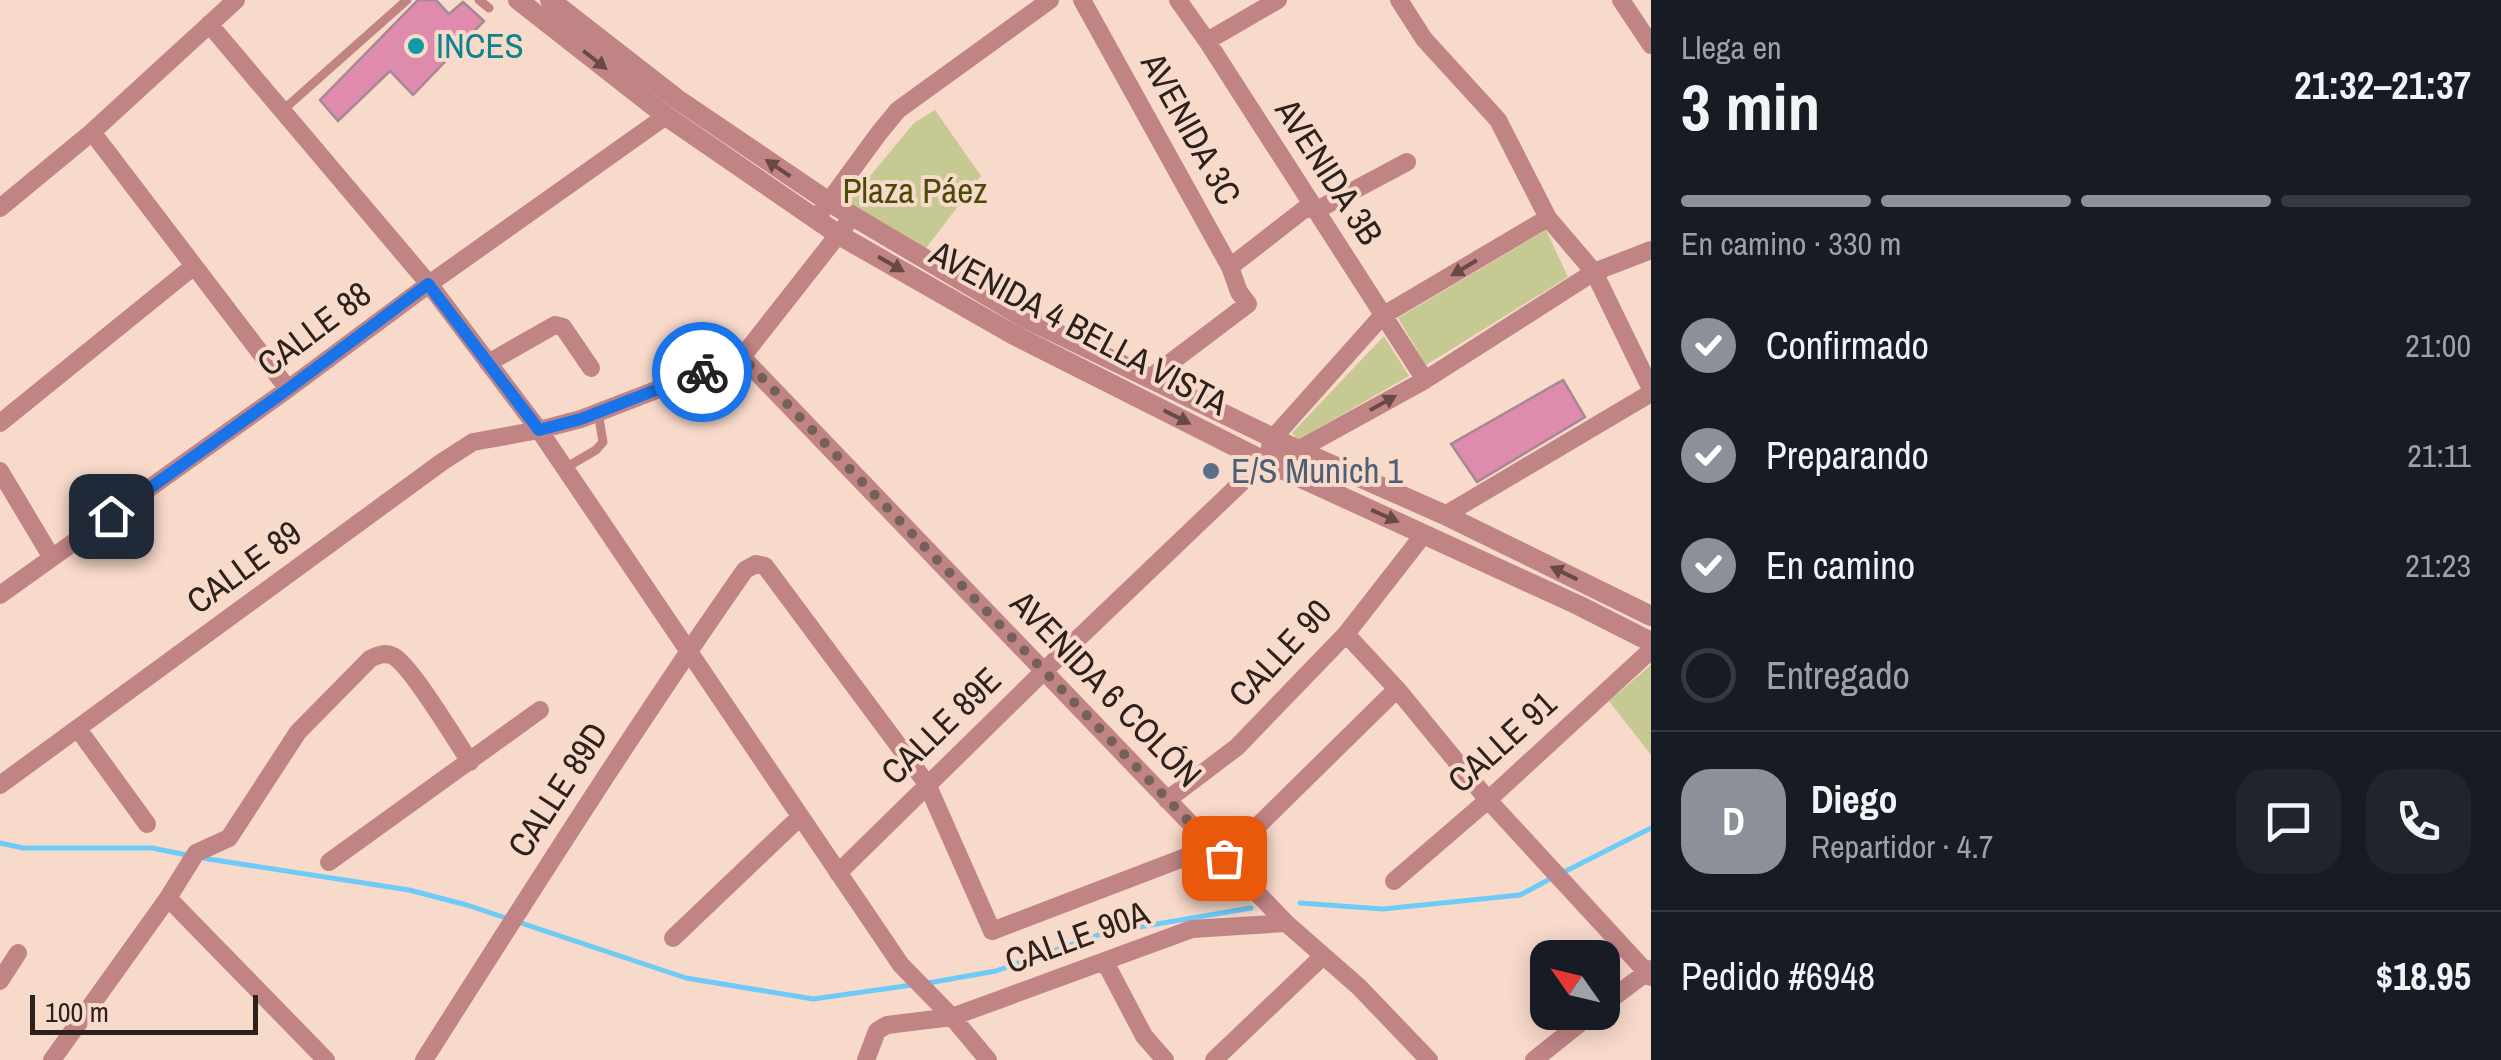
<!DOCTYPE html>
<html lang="es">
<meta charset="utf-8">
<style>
body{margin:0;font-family:"Archivo Narrow",sans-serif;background:#20242c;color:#f1f3f6;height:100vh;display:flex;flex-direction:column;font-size:38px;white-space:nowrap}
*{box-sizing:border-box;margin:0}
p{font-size:32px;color:#9ea1a6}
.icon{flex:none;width:55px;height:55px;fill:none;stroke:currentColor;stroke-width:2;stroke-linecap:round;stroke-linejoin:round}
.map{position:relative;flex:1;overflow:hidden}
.panel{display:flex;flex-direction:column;background:#171b24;width:850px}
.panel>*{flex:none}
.needle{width:65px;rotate:304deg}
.controls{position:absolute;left:1530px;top:940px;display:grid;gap:20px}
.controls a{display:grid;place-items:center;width:90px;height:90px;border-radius:20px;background:#171b24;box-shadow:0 5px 25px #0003;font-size:50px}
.scale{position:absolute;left:30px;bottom:25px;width:228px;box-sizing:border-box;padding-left:10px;border:5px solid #2c211c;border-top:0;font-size:28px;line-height:35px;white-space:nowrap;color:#2c211c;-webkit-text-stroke:8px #f8dacb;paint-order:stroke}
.pin{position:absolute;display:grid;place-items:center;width:85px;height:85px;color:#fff;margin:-42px;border-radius:20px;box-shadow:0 5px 15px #0006}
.courier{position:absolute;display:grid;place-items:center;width:100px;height:100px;margin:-50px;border:8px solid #1a73e8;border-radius:50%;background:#fff;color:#222;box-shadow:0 2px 12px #0007}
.overview em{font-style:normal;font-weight:700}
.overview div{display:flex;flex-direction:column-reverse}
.overview{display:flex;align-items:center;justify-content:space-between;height:170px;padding:0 30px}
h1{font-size:65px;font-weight:700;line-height:75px}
.bar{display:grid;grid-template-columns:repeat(4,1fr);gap:15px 10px;align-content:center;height:120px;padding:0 30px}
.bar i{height:12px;border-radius:8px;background:#363941}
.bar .active{background:#8c9099}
.bar p{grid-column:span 4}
.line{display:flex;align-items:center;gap:25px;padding:0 30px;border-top:2px solid #363941}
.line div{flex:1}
.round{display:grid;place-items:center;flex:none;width:105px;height:105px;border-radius:30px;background:#20242c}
ol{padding:0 30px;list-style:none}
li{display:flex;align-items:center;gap:30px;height:110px}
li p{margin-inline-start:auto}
li .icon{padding:10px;border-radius:50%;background:#8c9099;color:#fff;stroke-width:4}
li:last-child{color:#9ea1a6}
li i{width:55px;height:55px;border:5px solid #363941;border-radius:50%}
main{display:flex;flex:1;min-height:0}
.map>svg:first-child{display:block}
.green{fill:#c7c992}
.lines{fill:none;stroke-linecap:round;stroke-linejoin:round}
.stream{stroke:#6ecbf8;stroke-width:5}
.building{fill:#de8bad;stroke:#a68893;stroke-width:2.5}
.service{stroke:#c18485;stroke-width:9}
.minor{stroke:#c18485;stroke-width:18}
.tertiary{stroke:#c18485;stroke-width:20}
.oneway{fill:#684946}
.done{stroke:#736259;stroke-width:10;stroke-dasharray:0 18}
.route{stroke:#1a73e8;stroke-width:12}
.culture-dot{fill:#0f9aa8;stroke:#f8dacb;stroke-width:4}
.service-dot{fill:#5c6f8a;stroke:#f8dacb;stroke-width:4}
.labels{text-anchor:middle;stroke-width:8;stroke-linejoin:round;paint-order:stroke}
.culture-label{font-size:35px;fill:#0d838f;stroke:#f8dacb;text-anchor:start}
.street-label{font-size:35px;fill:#2c211c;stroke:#f8dacb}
.park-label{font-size:35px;fill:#4b4b07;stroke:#f8dacb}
.service-label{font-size:35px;fill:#4e5e75;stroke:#f8dacb;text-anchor:start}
</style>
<main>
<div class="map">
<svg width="1651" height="1060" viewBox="0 0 1651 1060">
<rect width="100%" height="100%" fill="#f8dacb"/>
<path class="green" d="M935 110 981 176 920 256 846 205 914 123Z
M1546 230 1568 277 1426 365 1398 318Z
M1384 336 1409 376 1298 440 1292 433Z
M1651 665V755L1609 701Z"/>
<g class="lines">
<path class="stream" d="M0 843 23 848H152L192 856
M202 858 409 890 467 905 686 978 813 999 912 985
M1562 873 1651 828
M1300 903 1383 909 1520 895 1552 878
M928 983 996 971 1104 933 1251 908"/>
</g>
<path class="building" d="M418 0H436L449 14 463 2 484 21 413 95 390 71 338 121 320 100Z
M1563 380 1585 417 1477 482 1451 444Z"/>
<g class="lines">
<path class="service" d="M479 0 489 8
M283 110 407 0
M565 468 596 450 603 442 598 412"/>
<path class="minor" d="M1082 0 1230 267 1239 292 1248 304 1150 378
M1178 0 1207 41 1425 380
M1399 0 1424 39 1498 120 1548 218 1594 272 1651 389
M1621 0 1651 45
M209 24 429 284 539 430 901 965 952 1017 988 1060
M1207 41 1278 0
M92 132 288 389
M0 208 92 132 236 0
M1315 211 1407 162
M816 219 879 133 898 110 1050 0
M1230 267 1311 204
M742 357 1286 923 1359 987 1429 1060
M488 363 555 325 563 327 591 368
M0 423 194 266
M1270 447 1274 437 1382 316 1548 218
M0 471 52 558
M1445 515 1651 393
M0 595 288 389 429 284 666 116
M1346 634 1397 689 1488 800 1651 977
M78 729 147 824
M0 785 442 462 473 442 539 430 581 419 742 357 852 217
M1167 800 1237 747 1346 634 1424 534
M1225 858 1397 689
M329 862 540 710
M838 873 1044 671 1264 461 1298 450 1425 380 1594 272 1651 250
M1394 881 1488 800 1651 650
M168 898 326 1060
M673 938 800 817
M1105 962 1144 1036 1165 1060
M0 981 18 953
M1602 1006 1651 969
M52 1060 168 898 196 853 229 838 298 732 370 659C378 655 385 652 393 656 410 664 457 742 470 762
M424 1060C529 895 633 730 745 570L756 564 765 566 927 784 992 931 1212 847
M866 1060 877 1031 887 1025 952 1017 1192 929 1286 923
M1214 1060 1323 956
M1534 1060 1594 1012"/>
<path class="tertiary" d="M518 0 666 116 839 235 1014 335 1264 461 1578 605 1651 642
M550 0 677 99 829 202 1023 317 1298 450 1445 515 1651 616"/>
</g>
<defs><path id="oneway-solid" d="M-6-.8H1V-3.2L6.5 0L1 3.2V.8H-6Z" transform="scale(2.5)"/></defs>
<g class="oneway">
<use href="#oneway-solid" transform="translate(595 60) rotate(38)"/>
<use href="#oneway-solid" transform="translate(778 168) rotate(-146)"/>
<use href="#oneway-solid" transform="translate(891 264) rotate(30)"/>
<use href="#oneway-solid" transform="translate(1464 268) rotate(149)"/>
<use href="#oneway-solid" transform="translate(1383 403) rotate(-29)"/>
<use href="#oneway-solid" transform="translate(1177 417) rotate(27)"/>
<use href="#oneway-solid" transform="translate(1385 516) rotate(24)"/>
<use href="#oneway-solid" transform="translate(1564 573) rotate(-154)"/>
</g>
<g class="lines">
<path class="done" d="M702 372 742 357 1224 858"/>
<path class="route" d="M111 516 288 389 428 284 539 430 581 419 702 372"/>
</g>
<circle class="culture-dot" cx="416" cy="46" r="10"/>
<circle class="service-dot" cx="1211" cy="471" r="10"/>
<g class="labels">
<g class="culture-label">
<text x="436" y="58">INCES</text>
</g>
<g class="street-label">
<text transform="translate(1191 129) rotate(61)" y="12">AVENIDA 3C</text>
<text transform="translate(1329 172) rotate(57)" y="12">AVENIDA 3B</text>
<text transform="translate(1079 328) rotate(28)" y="12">AVENIDA 4 BELLA VISTA</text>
<text transform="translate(314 329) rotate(-37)" y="12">CALLE 88</text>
<text transform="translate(244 567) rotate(-36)" y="12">CALLE 89</text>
<text transform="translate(1280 653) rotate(-47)" y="12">CALLE 90</text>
<text transform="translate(1106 689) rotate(46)" y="12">AVENIDA 6 COLÓN</text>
<text transform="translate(941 726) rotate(-44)" y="12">CALLE 89E</text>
<text transform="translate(1502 742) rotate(-42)" y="12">CALLE 91</text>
<text transform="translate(558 790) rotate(-57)" y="12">CALLE 89D</text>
<text transform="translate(1077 937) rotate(-20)" y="12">CALLE 90A</text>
</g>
<g class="park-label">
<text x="915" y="203">Plaza Páez</text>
</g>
<g class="service-label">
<text x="1231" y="483">E/S Munich 1</text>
</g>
</g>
</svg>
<div class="controls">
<a><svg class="needle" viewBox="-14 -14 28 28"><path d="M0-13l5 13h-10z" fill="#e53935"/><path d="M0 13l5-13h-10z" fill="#9ea1a6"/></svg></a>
</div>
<div class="scale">100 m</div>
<div class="pin" style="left:1224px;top:858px;background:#ea580c"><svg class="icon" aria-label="bag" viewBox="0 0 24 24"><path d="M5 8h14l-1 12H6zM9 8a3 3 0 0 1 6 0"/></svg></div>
<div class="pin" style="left:111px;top:516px;background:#1f2937"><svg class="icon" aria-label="home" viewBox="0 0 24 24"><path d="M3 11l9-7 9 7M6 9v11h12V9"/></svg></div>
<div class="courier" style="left:702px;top:372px"><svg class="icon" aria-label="bike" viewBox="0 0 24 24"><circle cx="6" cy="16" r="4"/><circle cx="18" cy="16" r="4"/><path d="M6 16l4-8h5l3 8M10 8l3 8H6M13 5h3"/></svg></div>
</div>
<section class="panel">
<div class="overview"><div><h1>3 min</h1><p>Llega en</p></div><em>21:32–21:37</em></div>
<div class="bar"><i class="active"></i><i class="active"></i><i class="active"></i><i></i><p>En camino · 330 m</p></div>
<ol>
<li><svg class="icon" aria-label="check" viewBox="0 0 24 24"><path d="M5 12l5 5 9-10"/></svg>Confirmado<p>21:00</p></li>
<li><svg class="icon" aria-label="check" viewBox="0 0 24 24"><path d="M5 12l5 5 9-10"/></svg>Preparando<p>21:11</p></li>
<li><svg class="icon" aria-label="check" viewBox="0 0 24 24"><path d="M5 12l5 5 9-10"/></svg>En camino<p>21:23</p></li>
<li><i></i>Entregado</li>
</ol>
<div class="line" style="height:180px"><b class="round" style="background:#8c9099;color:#fff">D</b><div><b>Diego</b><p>Repartidor · 4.7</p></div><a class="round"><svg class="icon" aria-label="chat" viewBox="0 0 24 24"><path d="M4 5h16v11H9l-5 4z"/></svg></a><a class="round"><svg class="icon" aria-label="phone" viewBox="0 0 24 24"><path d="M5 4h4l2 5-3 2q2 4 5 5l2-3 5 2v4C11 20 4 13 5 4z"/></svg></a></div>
<div class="line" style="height:130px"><div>Pedido #6948</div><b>$18.95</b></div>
</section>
</main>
